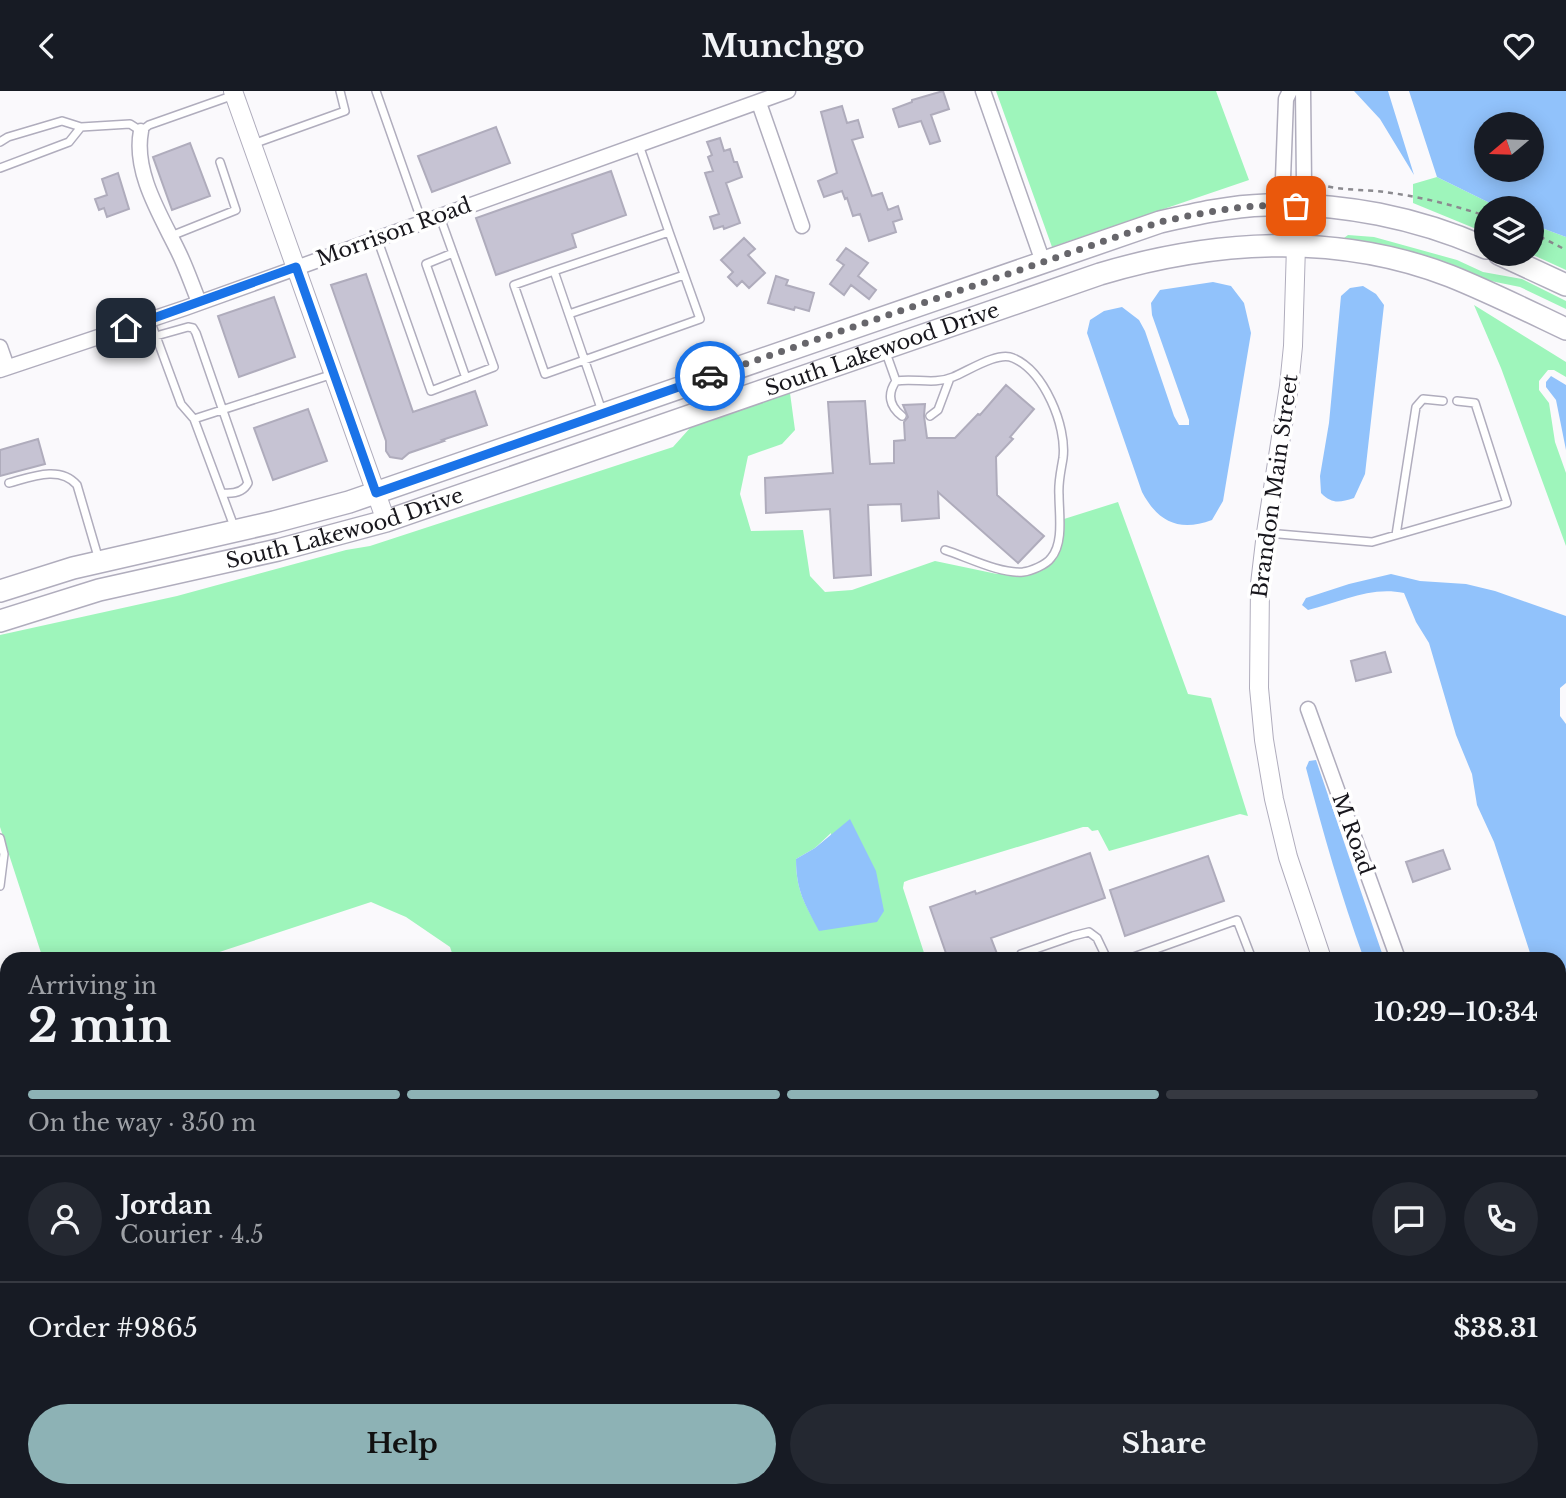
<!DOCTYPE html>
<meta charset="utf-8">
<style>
body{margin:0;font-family:"Libre Baskerville",serif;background:#242831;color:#f1f3f6;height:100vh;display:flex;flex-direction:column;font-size:26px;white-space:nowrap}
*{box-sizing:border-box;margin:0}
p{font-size:23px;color:#9ea1a6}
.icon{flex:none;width:38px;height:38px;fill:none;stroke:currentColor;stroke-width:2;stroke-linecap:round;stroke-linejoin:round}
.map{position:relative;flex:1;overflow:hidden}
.details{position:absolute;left:0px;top:861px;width:1566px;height:546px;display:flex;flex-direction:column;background:#171b24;border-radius:21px 21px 0 0;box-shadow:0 4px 18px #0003}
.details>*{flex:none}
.needle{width:46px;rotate:251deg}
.tools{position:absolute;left:1474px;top:21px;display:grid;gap:14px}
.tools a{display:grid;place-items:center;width:70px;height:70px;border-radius:50%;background:#171b24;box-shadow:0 4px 18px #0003;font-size:35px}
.pin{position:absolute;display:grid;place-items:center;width:60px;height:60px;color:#fff;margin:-30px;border-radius:14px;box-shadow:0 4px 10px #0006}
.courier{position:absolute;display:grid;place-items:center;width:70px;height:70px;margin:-35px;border:5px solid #1a73e8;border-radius:50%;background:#fff;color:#222;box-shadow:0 2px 9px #0007}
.overview em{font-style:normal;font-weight:800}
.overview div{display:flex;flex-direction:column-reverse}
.overview{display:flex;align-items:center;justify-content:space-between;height:119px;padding:0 28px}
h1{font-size:46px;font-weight:800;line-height:52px}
.bar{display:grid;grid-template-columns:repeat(4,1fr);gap:10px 7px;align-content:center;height:84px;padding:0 28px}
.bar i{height:9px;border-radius:5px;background:#363941}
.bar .on{background:#8db2b5}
.bar p{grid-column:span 4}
.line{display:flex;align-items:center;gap:18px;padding:0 28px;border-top:2px solid #363941}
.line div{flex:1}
.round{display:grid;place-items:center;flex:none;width:74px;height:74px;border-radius:37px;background:#242831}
.action{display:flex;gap:14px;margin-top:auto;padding:14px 28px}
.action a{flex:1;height:80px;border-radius:42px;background:#8db2b5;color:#111;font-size:28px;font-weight:800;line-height:80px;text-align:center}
.action a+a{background:#242831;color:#f1f3f6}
header{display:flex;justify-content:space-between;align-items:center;height:91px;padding:0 28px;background:#171b24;font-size:32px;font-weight:800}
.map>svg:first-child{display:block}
.green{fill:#9ef5bb;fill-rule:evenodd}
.water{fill:#91c2fb;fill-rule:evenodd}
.building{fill:#c6c3d3;stroke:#afacbc;stroke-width:2}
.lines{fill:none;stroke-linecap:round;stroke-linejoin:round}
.service-casing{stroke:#b0adbd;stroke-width:10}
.minor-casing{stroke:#b0adbd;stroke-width:17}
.tertiary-casing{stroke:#b0adbd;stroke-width:20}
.primary-casing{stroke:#b0adbd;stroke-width:24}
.path{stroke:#8b8a8f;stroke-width:2.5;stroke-dasharray:5 5;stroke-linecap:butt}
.service{stroke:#fff;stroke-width:7}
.minor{stroke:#fff;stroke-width:14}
.tertiary{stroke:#fff;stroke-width:18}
.primary{stroke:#fff;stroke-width:21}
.done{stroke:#67666b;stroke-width:7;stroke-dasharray:0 12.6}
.route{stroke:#1a73e8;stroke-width:9}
.labels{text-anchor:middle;stroke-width:7;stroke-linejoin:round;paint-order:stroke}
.street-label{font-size:21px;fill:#18171d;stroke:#fff}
</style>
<header><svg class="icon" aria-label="back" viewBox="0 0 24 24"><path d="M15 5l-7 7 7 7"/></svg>Munchgo<svg class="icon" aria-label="heart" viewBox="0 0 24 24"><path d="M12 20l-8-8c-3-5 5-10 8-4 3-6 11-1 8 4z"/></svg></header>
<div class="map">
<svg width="1566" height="1407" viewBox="0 0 1566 1407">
<rect width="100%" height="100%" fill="#faf9fc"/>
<path class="green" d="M996 0H1216L1249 89 1052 156Z
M1437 86 1500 117H1486V142L1413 112V93Z
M1531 133 1566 146V179L1531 163Z
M1348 144 1374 146 1457 169 1483 181 1522 188 1566 210V218L1520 196 1481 188 1406 162 1344 147Z
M1474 214 1566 271V286L1554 279H1548L1539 290V299L1549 312 1555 351 1566 382V455L1501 277Z
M790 302 795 339 782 353 748 365 740 403 751 440 803 439 810 485 825 501 852 499 935 470 997 483 1023 479 1054 468 1064 428 1118 411 1188 603 1211 607 1248 725 1240 723 1109 760 1098 739 1092 740 1088 736H1083L909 789 904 791 903 797 926 868H454L450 856 406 826 371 811 198 868H43L0 736V544L177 505 346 459 370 455 673 356 690 337ZM831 742 820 840C805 813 796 800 796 768L815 757Z
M1566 1115V1301L1559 1303V1119Z"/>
<path class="water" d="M1354 0H1388L1414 84 1380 28Z
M1409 0H1566V146L1531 133V117H1500L1437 86ZM1486 33H1531V79H1486Z
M1213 191 1231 195 1244 212 1251 242 1223 410 1212 429C1179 441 1158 431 1142 401L1087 242 1090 229 1104 220 1122 216 1139 229 1145 240 1174 325 1179 334H1189V329L1152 224 1151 212 1160 199Z
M1363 195 1376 203 1384 214 1365 383 1354 407C1339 412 1332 413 1321 402L1320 385 1329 332 1341 205 1350 197Z
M1551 285 1566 294V359L1556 309 1546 296V291Z
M1391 483 1420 490 1466 493 1495 500 1566 525V592L1560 597V625L1566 633V898L1559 900V868H1532L1494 751 1477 714 1472 683 1456 644 1429 552 1416 531 1404 502C1370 495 1341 511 1308 519L1302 514 1306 507 1349 493Z
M1316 669 1384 868H1364C1341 805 1323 741 1306 677L1309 670Z
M850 728 876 780 884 820 877 831 819 840C805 813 796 800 796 768L815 757Z
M1196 1400H1250L1249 1407H1194Z"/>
<path class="building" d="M943 0 949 18 931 24 940 50 930 53 921 30 899 36 893 18 912 11V9Z
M842 15 847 32 858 29 863 46 852 49 872 105 882 102 888 119 898 115 902 128 893 131 896 141 869 150 860 123 853 125 847 107 845 108 842 100 824 106 818 90 837 82 821 21Z
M496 36 510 72 432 101 418 65Z
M720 47 724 60 730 58 734 71H737L742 86 726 92 740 132 724 138 723 135 714 138 710 126 719 123 705 82 713 80 708 66 712 64 707 51Z
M190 52 210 105 172 119 153 66Z
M611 80 626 124 572 143 576 156 496 184 476 127Z
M118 82 129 118 107 126 104 117 99 119 95 108 107 104 102 88Z
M744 147 755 158 748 164 765 182 749 197 742 190 737 195 728 186 733 181 721 169Z
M846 157 868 172 858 185 876 199 869 208 851 194 844 204 830 193 844 174 837 169Z
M366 183 413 321 475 300 487 334 442 349 444 350 409 362 402 368 390 366 386 360V350L331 194Z
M776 185 788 189 786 194 814 202 809 220 795 216 794 219 768 212Z
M274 206 295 266 239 286 218 225Z
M1006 294 1034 318 1010 346 1013 348 996 366 997 404 1044 445 1018 472 938 401 939 427 902 430 901 413 868 414 871 484 834 487 830 418 766 422 765 387 833 382 828 311 865 310 870 373 894 372V350L905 349 904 331 908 326 903 314 925 313 924 325 927 347H955L978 323 980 324Z
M308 318 327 370 273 389 254 337Z
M38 348 45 373 0 385V359Z
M1385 561 1391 581 1356 590 1351 570Z
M1443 759 1450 778 1413 791 1406 771Z
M1090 762 1105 807 991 847 999 868H948L930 816 975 800 976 803Z
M1208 765 1224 810 1125 845 1110 799Z"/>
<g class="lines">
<g class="service-casing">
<path id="service" d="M376 0 422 131
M81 36 130 33 141 40 149 34 234 4
M0 51 8 46 62 30 81 36 69 51 0 77
M253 53 345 20 340 0
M171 145 236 119 220 71
M377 147 431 300 494 276 440 126
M453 162 426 173 466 287
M554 180 514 194 545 283 700 228 669 141
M569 223 684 184
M150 229 181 313 194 328 235 438
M156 245 188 236 193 237 196 242 248 392C243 402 232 403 222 402
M885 259 896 290C916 287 934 294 953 286 968 280 998 260 1013 267 1044 280 1067 335 1063 367 1061 380 1058 391 1059 404 1059 423 1064 452 1051 467 1046 474 1031 480 1023 481 1000 483 967 466 945 459
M896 290C887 303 889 315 902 325
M603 323 554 180 669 141 639 54
M930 325 938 319 950 287
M194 328 333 283
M9 392C31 386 60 374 77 394L99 469
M1266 442 1372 451 1507 412 1475 312 1457 310
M1396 444 1416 316 1423 308 1443 310
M0 747 4 763 0 795
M1023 868 1021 863 1073 845 1089 841 1097 847 1107 868
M1128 868 1237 829 1252 868
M0 1081 7 1078
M0 1157 7 1155
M0 1192 7 1195
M0 1281 7 1279
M291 1400 294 1407
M590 1400 592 1407
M369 1407 375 1400"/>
</g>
<g class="minor-casing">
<path id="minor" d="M983 0 1043 171
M1303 0 1304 92 1311 116
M759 12 802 135
M141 40C133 81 161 125 178 160 186 176 192 194 199 211
M1282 114 1286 8 1290 0
M0 256 7 276
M0 279 185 217 788 0
M1308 618 1398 868
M639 1400 642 1407
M744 1400 746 1407
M1018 1400 1021 1407
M1074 1400 1075 1407
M1467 1400 1470 1407
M1515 1400 1517 1407
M890 1407 891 1400
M1039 1407 1061 1400
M1353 1407 1356 1400"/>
</g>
<g class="tertiary-casing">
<path id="tertiary" d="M233 0 386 430
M1282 114 1296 155 1293 255 1289 295 1266 442 1260 493 1259 597 1264 649 1274 708 1288 766 1322 868
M1296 155 1311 116
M1559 936 1566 934
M182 1407 205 1400"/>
</g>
<g class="primary-casing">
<g id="primary">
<path d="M1499 163 1566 194"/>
<path d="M0 500 73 477 274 431 349 411 1160 131C1195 123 1230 115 1266 114 1341 111 1418 127 1486 157"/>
<path id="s1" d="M0 530 99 499 278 459 386 430 1100 183C1214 149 1337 141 1450 185 1490 201 1528 220 1566 238"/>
</g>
</g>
<path class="path" d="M1319 92C1332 100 1366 98 1384 101 1418 105 1453 114 1486 125
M1531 141 1566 159"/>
<use href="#service" class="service"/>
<use href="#minor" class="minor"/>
<use href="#tertiary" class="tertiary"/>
<use href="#primary" class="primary"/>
</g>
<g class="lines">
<path class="done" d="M710 285 1160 131C1205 121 1250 112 1296 115"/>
<path class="route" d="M126 237 296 176 376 402 710 285"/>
</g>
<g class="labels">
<g class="street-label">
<text transform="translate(394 141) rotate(-20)" y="7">Morrison Road</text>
<text dy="7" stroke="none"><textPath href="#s1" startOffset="924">South Lakewood Drive</textPath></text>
<text transform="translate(1275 395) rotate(-82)" y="7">Brandon Main Street</text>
<text dy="7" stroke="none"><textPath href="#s1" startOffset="357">South Lakewood Drive</textPath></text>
<text transform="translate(1353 743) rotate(70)" y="7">M Road</text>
</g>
</g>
</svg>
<div class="tools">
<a><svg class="needle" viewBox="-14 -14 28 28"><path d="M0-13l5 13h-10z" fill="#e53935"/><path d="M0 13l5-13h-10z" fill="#9ea1a6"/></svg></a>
<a><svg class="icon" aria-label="layers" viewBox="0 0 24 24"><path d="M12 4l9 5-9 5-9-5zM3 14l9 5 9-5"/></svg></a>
</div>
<div class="pin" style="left:1296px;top:115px;background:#ea580c"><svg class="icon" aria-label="bag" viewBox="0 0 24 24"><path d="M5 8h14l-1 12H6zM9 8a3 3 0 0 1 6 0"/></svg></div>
<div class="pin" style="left:126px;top:237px;background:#1f2937"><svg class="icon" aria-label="home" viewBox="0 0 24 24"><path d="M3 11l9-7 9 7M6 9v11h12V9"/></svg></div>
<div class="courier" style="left:710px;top:285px"><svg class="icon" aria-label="car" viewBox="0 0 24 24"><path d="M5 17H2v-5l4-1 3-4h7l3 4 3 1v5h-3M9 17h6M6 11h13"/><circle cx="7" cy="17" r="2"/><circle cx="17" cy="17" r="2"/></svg></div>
<section class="details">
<div class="overview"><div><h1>2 min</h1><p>Arriving in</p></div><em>10:29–10:34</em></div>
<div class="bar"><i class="on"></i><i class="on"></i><i class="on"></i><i></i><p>On the way · 350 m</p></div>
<div class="line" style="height:126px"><a class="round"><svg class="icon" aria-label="person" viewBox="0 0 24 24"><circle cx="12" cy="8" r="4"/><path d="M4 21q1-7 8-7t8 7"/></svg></a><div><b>Jordan</b><p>Courier · 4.5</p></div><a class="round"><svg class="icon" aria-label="chat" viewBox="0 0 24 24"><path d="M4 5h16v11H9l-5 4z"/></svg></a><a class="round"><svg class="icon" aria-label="phone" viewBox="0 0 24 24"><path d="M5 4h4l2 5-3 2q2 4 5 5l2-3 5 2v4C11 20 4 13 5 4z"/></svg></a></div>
<div class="line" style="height:91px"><div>Order #9865</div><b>$38.31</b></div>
<div class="action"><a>Help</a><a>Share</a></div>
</section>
</div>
